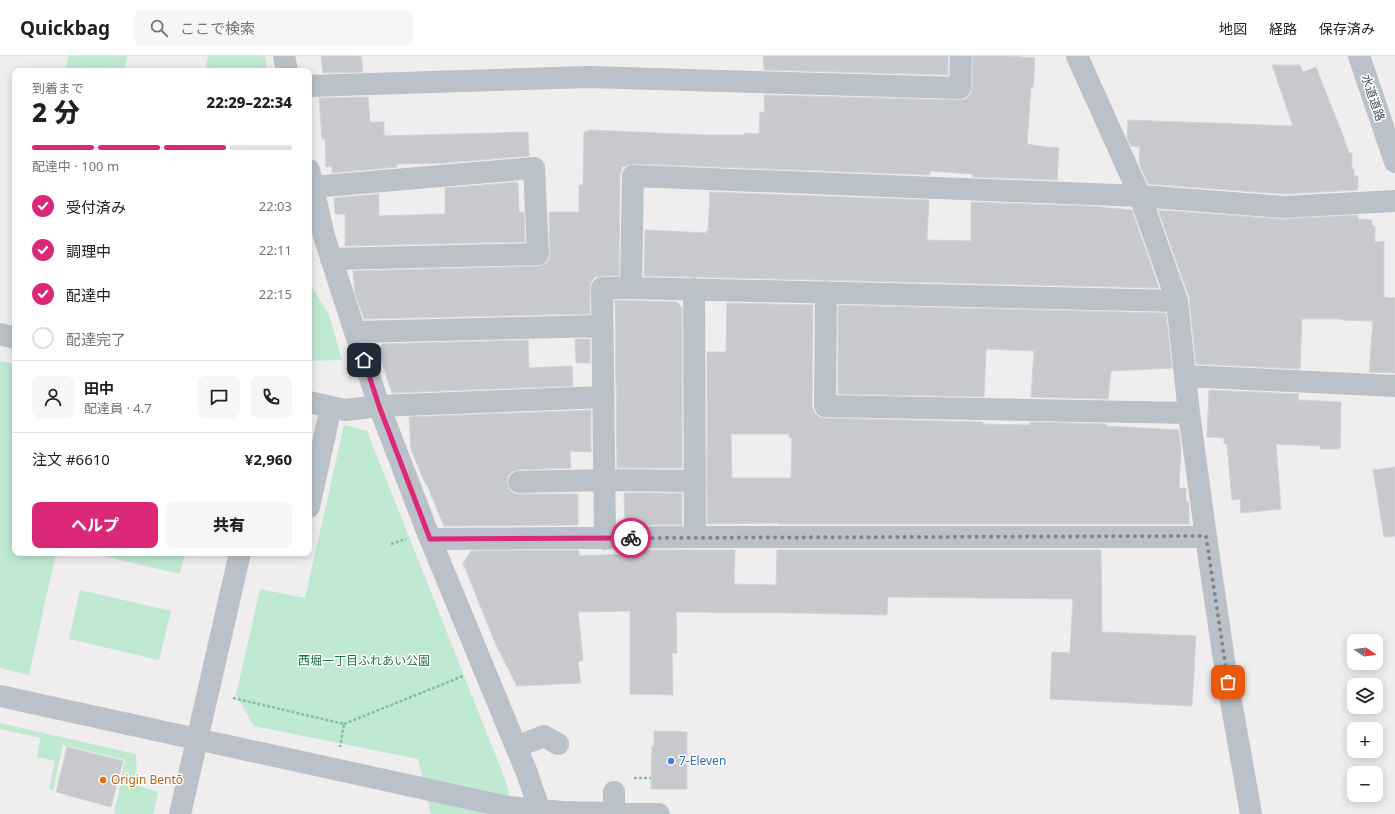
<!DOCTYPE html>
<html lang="ja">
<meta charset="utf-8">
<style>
body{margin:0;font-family:"Noto Sans","Noto Sans JP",sans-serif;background:#f6f6f6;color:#202124;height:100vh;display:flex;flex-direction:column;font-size:15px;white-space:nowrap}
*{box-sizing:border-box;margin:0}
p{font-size:13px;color:#757577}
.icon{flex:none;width:22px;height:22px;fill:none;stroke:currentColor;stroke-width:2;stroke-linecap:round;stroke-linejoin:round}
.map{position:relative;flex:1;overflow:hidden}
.sheet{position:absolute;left:12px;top:12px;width:300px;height:488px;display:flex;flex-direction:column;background:#fff;border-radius:8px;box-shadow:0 2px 10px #0003}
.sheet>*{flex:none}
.needle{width:26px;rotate:103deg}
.controls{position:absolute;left:1347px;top:578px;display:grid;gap:8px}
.controls a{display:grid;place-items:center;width:36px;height:36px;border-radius:8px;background:#fff;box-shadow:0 2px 10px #0003;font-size:20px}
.pin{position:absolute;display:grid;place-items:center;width:34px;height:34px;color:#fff;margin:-17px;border-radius:8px;box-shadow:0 2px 6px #0006}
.courier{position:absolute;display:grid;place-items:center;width:40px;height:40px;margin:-20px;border:3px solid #db2777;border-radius:50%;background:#fff;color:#222;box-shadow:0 1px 5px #0007}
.head em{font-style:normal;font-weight:800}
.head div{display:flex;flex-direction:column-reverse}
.head{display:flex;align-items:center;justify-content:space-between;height:68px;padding:0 20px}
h1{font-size:26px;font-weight:800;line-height:30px}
.bar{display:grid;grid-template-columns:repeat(4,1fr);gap:6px 4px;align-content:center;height:48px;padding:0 20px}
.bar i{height:5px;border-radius:3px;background:#e0e0e0}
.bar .on{background:#db2777}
.bar p{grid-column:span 4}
.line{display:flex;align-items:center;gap:10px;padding:0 20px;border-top:1px solid #e0e0e0}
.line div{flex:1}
.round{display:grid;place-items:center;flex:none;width:42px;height:42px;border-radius:8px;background:#f6f6f6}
ol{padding:0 20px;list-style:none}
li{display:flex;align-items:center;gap:12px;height:44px}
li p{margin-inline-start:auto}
li .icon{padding:4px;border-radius:50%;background:#db2777;color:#fff;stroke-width:4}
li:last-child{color:#757577}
li i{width:22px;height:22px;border:2px solid #e0e0e0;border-radius:50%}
.action{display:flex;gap:8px;margin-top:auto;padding:8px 20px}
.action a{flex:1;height:46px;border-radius:8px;background:#db2777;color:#fff;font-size:16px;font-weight:800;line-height:46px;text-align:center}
.action a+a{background:#f6f6f6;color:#202124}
header{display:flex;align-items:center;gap:24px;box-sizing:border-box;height:56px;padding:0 20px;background:#fff;border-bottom:1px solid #e0e0e0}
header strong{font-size:19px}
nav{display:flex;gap:22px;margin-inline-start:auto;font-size:14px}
.search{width:280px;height:36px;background:#f6f6f6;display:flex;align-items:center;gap:10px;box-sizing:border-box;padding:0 14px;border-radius:8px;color:#757577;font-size:15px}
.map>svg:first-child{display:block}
.green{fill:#c0e9d2}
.building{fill:#c8c9cf;stroke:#d2d3d8;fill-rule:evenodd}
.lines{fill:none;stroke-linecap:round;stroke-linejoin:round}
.path{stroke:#7cc2a3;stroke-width:2.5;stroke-dasharray:3 2;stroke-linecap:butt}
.minor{stroke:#bac1c8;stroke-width:22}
.done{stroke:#82868c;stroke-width:4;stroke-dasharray:0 7.2}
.route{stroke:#db2777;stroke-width:5}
.shop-dot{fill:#3f7fe0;stroke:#fff;stroke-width:1.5}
.food-dot{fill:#e8710a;stroke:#fff;stroke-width:1.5}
.labels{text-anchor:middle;stroke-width:3;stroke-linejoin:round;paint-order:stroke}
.street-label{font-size:12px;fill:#484f58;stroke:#fff}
.park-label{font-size:12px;fill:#21704c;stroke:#fff}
.shop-label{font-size:12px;fill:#366cbe;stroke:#fff;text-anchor:start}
.food-label{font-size:12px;fill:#c56008;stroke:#fff;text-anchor:start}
</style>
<header>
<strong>Quickbag</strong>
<div class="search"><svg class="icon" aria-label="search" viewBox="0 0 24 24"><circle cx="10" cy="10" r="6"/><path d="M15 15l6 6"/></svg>ここで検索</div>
<nav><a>地図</a><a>経路</a><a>保存済み</a></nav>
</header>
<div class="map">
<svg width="1395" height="758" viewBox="0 0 1395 758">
<rect width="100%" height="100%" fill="#efeded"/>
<path class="green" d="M68 0H127L124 15H65Z
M208 0H265L268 15H205Z
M309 226 329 259 342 304 309 305Z
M0 305 15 308V497H56L29 619 0 612Z
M344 369 367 375 505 723 514 758H431L418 703 254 670 236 639 260 533 305 542Z
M90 497H185L180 518Z
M80 534 171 555 159 604 69 583Z
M0 667 136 698 137 729 158 736 153 758H114L125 704 63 689 53 735 49 733 55 705 37 701 40 682 0 673Z"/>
<path class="building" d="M321 0H361L363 16 323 17Z
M763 0H948V19L764 14Z
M973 0H1010L1035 2 1033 31H1031L1027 88 1046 91 1059 92 1057 124 972 121V118L930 115V119L633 108 622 111 620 120 619 220H602L595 221 591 226 590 232V258L364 263 355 237 353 215 538 210 545 208 549 203 550 197 549 156H579V129H583L584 76H588V74L705 79H744L745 77 759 78 760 56H765L764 39 960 44 966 43 971 38 972 32Z
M1272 9H1300L1303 16 1316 11 1342 77 1349 97H1352V113H1354V120H1358V134L1283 138 1148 128 1139 107 1140 91 1131 90 1127 82 1128 64 1293 70Z
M368 41 370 66H384V80L528 76 529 100 444 107 397 108V111L332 117V110L326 111 325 83H322L319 42Z
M518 126 519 156H524L525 186 345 190V158H335L334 142 379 138V160L445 158V132Z
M710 136 929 144 927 184 971 185V146L1088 150 1132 154 1159 232 644 220 645 174 706 177V175H708Z
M1158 154 1282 163 1358 159V163L1372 164V170H1375V186L1384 185V241L1395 242V317L1369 316 1373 265 1342 264V263H1302L1300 313 1196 308 1189 241Z
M615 244 677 246 682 251V412H617Z
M727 247 813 249 812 350 814 356 819 361 824 362 983 366V368L1030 369V366L1107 368 1106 370 1179 374 1181 394 1179 432H1186V445H1188L1189 450V468H778V467L707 468V296H726ZM731 378H789V382H792L791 422H732Z
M838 249 1166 257 1172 312 1111 315 1108 343 1031 341 1034 295 986 293 984 341 838 338Z
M575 283H590V307H576Z
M528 284 529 312 572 310 573 330 392 337 378 295 382 288Z
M1209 334 1299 338 1298 344 1341 346 1340 393H1320L1321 390 1276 388 1281 453 1241 457 1240 443 1232 444 1227 388H1224V382L1207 381Z
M591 354V396L570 395 571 412 518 414 512 416 508 420 507 426 509 433 513 437 519 438H578V469L444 470 427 429H426L411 394 409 361Z
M1395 411V480L1384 481 1373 414Z
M624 437H682V469H625Z
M579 494V500L625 498V494H735L734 528 776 529 777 494H1101L1102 576 1196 580 1192 650 1050 643 1052 596 1070 597 1073 543 888 541 887 559 797 557 676 556 677 597H672L673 639 630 638V555L578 556 583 604 578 606 581 627 517 630 496 589 463 507 471 495Z
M654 675 687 676V733H651L652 690H654Z
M67 691 123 705 111 751 56 736Z"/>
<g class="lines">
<path class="path" d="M391 488 406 483
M233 642 344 668 340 691
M344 668 463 620
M634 722H651"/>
<path class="minor" d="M284 0 287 15
M1077 0 1140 140 1177 245 1189 357 1206 481 1225 611 1251 758
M1359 0 1395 106
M309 30 588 21 960 32 961 0
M309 114 324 180 379 350 427 475 527 717 541 758
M313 131 534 112 538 198 331 203
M694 233 695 481
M826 236 825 350 1189 357
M1177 245 631 232 633 120 1140 140 1283 151 1395 145
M355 276 602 270
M0 278 15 282
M1186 320 1395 330
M309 346 345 354 379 350 603 341
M519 426 604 424 695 425
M309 451 331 351
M430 483 695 481H1206
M605 483 602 232H631
M0 640 508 751 562 756 659 758
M516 691 544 680 558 688
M614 736V757
M180 758 240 497"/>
</g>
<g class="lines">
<path class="done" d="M631 482 1206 480 1228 626"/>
<path class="route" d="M364 304 379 350 430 483 631 482"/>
</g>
<circle class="shop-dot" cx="671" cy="705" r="4"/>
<circle class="food-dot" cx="103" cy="724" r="4"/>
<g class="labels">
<g class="street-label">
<text transform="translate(1373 42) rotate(71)" y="4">水道道路</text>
</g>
<g class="park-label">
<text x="364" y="609">西堀一丁目ふれあい公園</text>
</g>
<g class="shop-label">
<text x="679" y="709">7-Eleven</text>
</g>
<g class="food-label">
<text x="111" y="728">Origin Bentō</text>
</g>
</g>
</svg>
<div class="controls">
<a><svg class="needle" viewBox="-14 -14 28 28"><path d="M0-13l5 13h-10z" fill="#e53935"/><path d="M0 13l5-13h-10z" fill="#757577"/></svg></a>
<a><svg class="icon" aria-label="layers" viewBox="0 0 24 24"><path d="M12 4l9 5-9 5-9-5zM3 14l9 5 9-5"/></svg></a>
<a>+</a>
<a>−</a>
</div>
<div class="pin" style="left:1228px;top:626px;background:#ea580c"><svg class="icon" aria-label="bag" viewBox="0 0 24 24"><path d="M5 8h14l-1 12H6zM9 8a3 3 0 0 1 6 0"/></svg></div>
<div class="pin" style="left:364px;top:304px;background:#1f2937"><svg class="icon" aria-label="home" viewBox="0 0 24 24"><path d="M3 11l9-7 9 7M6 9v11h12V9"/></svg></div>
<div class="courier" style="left:631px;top:482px"><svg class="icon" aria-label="bike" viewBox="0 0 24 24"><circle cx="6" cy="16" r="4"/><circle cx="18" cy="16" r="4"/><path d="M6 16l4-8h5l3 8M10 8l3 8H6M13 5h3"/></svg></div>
<section class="sheet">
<div class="head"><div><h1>2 分</h1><p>到着まで</p></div><em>22:29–22:34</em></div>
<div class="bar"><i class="on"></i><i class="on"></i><i class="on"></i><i></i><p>配達中 · 100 m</p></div>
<ol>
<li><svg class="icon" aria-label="check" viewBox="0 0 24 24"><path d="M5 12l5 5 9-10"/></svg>受付済み<p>22:03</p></li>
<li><svg class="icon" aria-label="check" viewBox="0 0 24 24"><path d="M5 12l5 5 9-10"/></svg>調理中<p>22:11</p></li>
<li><svg class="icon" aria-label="check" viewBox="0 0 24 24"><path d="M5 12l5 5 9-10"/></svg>配達中<p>22:15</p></li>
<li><i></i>配達完了</li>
</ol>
<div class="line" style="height:72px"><a class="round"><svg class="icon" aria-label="person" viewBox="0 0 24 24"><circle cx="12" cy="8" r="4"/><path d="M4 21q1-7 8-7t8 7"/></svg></a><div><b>田中</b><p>配達員 · 4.7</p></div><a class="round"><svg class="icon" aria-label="chat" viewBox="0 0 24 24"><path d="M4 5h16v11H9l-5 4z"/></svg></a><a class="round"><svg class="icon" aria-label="phone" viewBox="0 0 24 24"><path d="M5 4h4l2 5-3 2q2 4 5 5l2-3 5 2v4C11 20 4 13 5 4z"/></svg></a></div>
<div class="line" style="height:52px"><div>注文 #6610</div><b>¥2,960</b></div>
<div class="action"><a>ヘルプ</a><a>共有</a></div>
</section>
</div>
